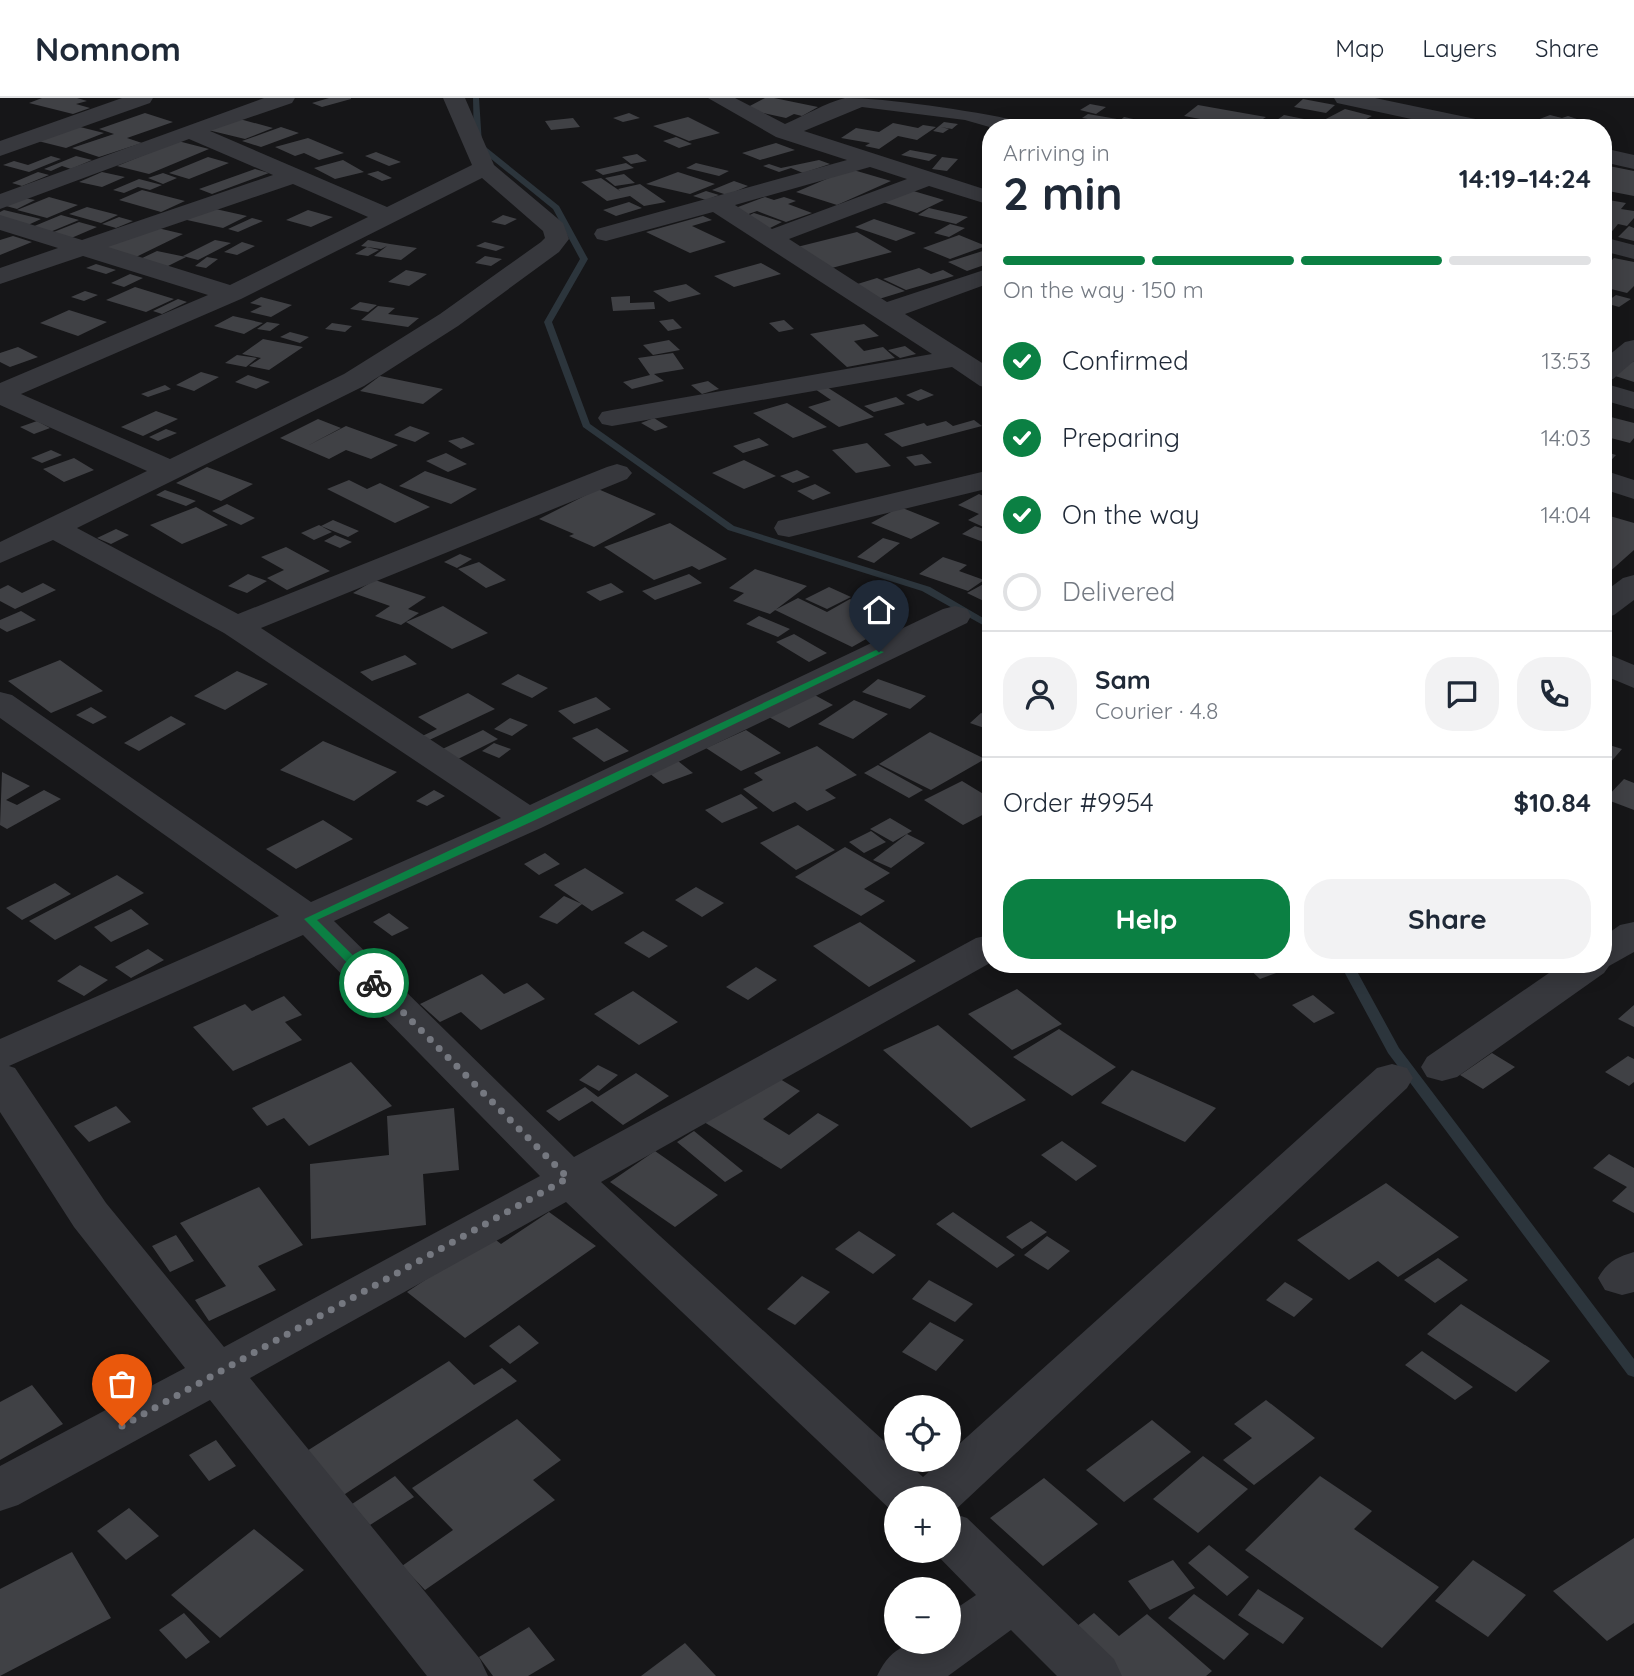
<!DOCTYPE html>
<meta charset="utf-8">
<style>
body{margin:0;font-family:Quicksand,sans-serif;background:#f2f2f3;color:#1f2937;height:100vh;display:flex;flex-direction:column;font-size:26px;white-space:nowrap}
*{box-sizing:border-box;margin:0}
p{font-size:23px;color:#747a83}
.icon{flex:none;width:38px;height:38px;fill:none;stroke:currentColor;stroke-width:2;stroke-linecap:round;stroke-linejoin:round}
.map{position:relative;flex:1;overflow:hidden}
.sheet{position:absolute;left:982px;top:21px;width:630px;height:854px;display:flex;flex-direction:column;background:#fff;border-radius:28px;box-shadow:0 4px 18px #0003}
.sheet>*{flex:none}
.controls{position:absolute;left:884px;top:1297px;display:grid;gap:14px}
.controls a{display:grid;place-items:center;width:77px;height:77px;border-radius:50%;background:#fff;box-shadow:0 4px 18px #0003;font-size:35px}
.pin{position:absolute;display:grid;place-items:center;width:60px;height:60px;color:#fff;margin:-72px -30px;border-radius:50% 50% 50% 0;rotate:-45deg;box-shadow:0 0 7px #0007}
.pin .icon{rotate:45deg}
.courier{position:absolute;display:grid;place-items:center;width:70px;height:70px;margin:-35px;border:5px solid #0b8043;border-radius:50%;background:#fff;color:#222;box-shadow:0 2px 9px #0007}
.overview em{font-style:normal;font-weight:700}
.overview div{display:flex;flex-direction:column-reverse}
.overview{display:flex;align-items:center;justify-content:space-between;height:119px;padding:0 21px}
h1{font-size:46px;font-weight:700;line-height:52px}
.bar{display:grid;grid-template-columns:repeat(4,1fr);gap:10px 7px;align-content:center;height:84px;padding:0 21px}
.bar i{height:9px;border-radius:5px;background:#e0e1e3}
.bar .selected{background:#0b8043}
.bar p{grid-column:span 4}
.line{display:flex;align-items:center;gap:18px;padding:0 21px;border-top:2px solid #e0e1e3}
.line div{flex:1}
.round{display:grid;place-items:center;flex:none;width:74px;height:74px;border-radius:28px;background:#f2f2f3}
ol{padding:0 21px;list-style:none}
li{display:flex;align-items:center;gap:21px;height:77px}
li p{margin-inline-start:auto}
li .icon{padding:7px;border-radius:50%;background:#0b8043;color:#fff;stroke-width:4}
li:last-child{color:#747a83}
li i{width:38px;height:38px;border:4px solid #e0e1e3;border-radius:50%}
.cta{display:flex;gap:14px;margin-top:auto;padding:14px 21px}
.cta a{flex:1;height:80px;border-radius:28px;background:#0b8043;color:#fff;font-size:28px;font-weight:700;line-height:80px;text-align:center}
.cta a+a{background:#f2f2f3;color:#1f2937}
header{display:flex;align-items:center;gap:42px;box-sizing:border-box;height:98px;padding:0 35px;background:#fff;border-bottom:2px solid #e0e1e3}
header strong{font-size:33px}
nav{display:flex;gap:38px;margin-inline-start:auto;font-size:24px}
.map>svg:first-child{display:block}
.lines{fill:none;stroke-linecap:round;stroke-linejoin:round}
.stream{fill:#2c353c;fill-rule:evenodd}
.building{fill:#404145}
.minor{fill:#37383d;fill-rule:evenodd}
.route{fill:#0b8043}
.done{stroke:#757880;stroke-width:7;stroke-dasharray:0 12.6}
</style>
<header>
<strong>Nomnom</strong>
<nav><a>Map</a><a>Layers</a><a>Share</a></nav>
</header>
<div class="map">
<svg width="1634" height="1578" viewBox="0 0 1634 1578">
<rect width="100%" height="100%" fill="#161618"/>
<g class="lines">
<path class="stream" d="M473 0H479L482 46 559 108 588 161 552 224 590 326 734 428 930 489 990 524V531L922 493 728 432 583 329 544 224 580 161 553 111 474 47Z
M1340 866H1353L1399 950 1634 1261V1279L1628 1277 1388 955Z"/>
</g>
<path class="building" d="M42 0H77L87 3 76 6 90 10 73 16 29 5Z
M329 0H351V1L322 9 312 5Z
M765 0H774L818 9 802 18 794 16 786 20 744 11Z
M1303 1 1335 7 1326 15 1294 9Z
M1090 6 1106 9 1096 16 1080 12Z
M1198 7 1243 15 1266 19 1249 30 1184 18Z
M1345 11 1372 18 1349 30 1320 24Z
M145 15 173 24 127 40 142 45 99 59 72 50 114 36 99 31Z
M629 15 640 20 623 24 613 20Z
M1088 16 1117 21 1111 25 1082 20Z
M1284 17 1309 22 1298 30 1268 28Z
M1550 17 1562 20 1568 18 1583 23 1562 30 1537 22Z
M688 19 720 35 689 43 653 28Z
M1124 19 1138 22 1130 28 1116 26Z
M236 20 273 30 245 41 208 32Z
M573 20 580 29 551 32 545 23Z
M944 24 958 26 952 31 941 29 949 31 943 35 933 33Z
M893 25 918 30 923 27 936 29 917 42 898 38 879 51 865 48 870 45 841 40 856 30 879 34Z
M72 27 104 35 66 50 34 42Z
M281 29 299 35 261 49 242 43Z
M676 39 692 46 679 50 663 43Z
M308 40 344 55 319 62 304 55 295 58 275 49Z
M178 43 209 51 149 76 117 68Z
M776 45 795 52 760 62 742 55Z
M910 52 937 57 929 63 901 57Z
M376 54 401 64 389 68 365 58Z
M637 56 647 63 631 66 622 59Z
M51 58 61 61 29 74 3 67 14 63 28 67Z
M76 58 92 62 71 71 62 68 51 73 44 71Z
M208 59 229 65 189 81 169 75Z
M942 59 958 61 947 73 932 71Z
M343 62 364 74 335 81 314 70Z
M819 62 830 66 803 75 791 70 779 74 763 68 769 66 781 70Z
M626 65 634 70 603 77 595 72Z
M696 65 729 73 719 78 686 70Z
M1604 67 1634 73V98L1603 92Z
M255 71 269 75 212 96 199 91Z
M850 71 891 83 837 107 796 94Z
M378 73 392 80 382 83 367 76Z
M38 74 49 77 22 88 12 85Z
M102 74 125 79 102 89 79 84Z
M678 74 715 86 690 96 646 86Z
M163 75 177 80 163 86 148 80Z
M624 76 635 85 615 88 605 80Z
M601 80 620 93 618 91 640 86 666 104 644 108 630 98 607 103 581 84Z
M139 81 162 87 150 92 138 89 124 95 113 92Z
M734 83 748 88 727 97 712 92Z
M142 92 185 103 161 114 119 102Z
M910 92 944 102 917 115 883 104Z
M706 93 719 97 706 102 693 98Z
M49 99 78 107 47 120 17 112Z
M765 99 774 102 784 99 796 103 788 106 812 115 786 124 757 113 743 118 730 112Z
M24 100 35 102 17 111 6 108Z
M1603 101 1626 105 1621 111 1634 113V120L1627 128 1618 126 1609 137 1603 135Z
M629 104 642 110 616 118 603 112Z
M202 108 247 118 223 130 178 120Z
M87 109 118 117 101 125 69 116Z
M929 110 968 119 956 126 918 117Z
M4 112 41 121 28 127 0 120V114Z
M308 112 329 118 333 119 311 129 286 122Z
M754 115 782 124 768 131 739 122Z
M61 117 79 122 50 134 32 129Z
M503 117 517 121 505 127 491 124Z
M703 118 712 122 692 128 726 144 690 155 646 134Z
M119 119 133 123 116 130 102 126Z
M252 120 263 123 238 134 228 131Z
M874 121 916 135 896 143 855 129Z
M79 124 97 129 69 141 51 135Z
M950 126 965 130 949 139 934 135Z
M145 127 183 136 136 159 98 149Z
M1629 128 1634 130V143L1618 139Z
M857 134 892 154 828 171 793 150Z
M959 137 986 148 950 161 923 150Z
M13 138 32 144 0 157V142Z
M215 142 231 145 198 162 183 158Z
M368 142 390 146 417 150 401 162 374 158 387 148 381 151 361 148Z
M242 144 255 148 237 157 224 154Z
M485 144 505 149 496 153 476 148Z
M367 149 379 152 368 158 355 156Z
M989 151 990 165 967 173 948 164Z
M157 153 186 159 166 169 138 162Z
M485 158 502 161 491 168 475 165Z
M207 159 218 161 206 170 195 168Z
M1614 160 1634 164V188L1627 195 1603 189V171Z
M761 165 781 176 734 189 714 178Z
M96 166 116 172 106 176 86 170Z
M919 170 931 176 943 172 954 178 906 192 883 181Z
M406 172 427 176 409 188 388 184Z
M130 176 143 180 124 189 111 185Z
M877 180 905 193 879 201 851 188Z
M686 186 701 196 669 204 653 193Z
M135 189 174 201 146 214 106 202Z
M85 193 98 197 84 203 71 199Z
M1616 197 1631 201 1619 209 1605 205Z
M630 198V205L654 204 655 211 613 213 611 199Z
M261 199 292 207 271 219 250 214 262 208 250 205Z
M178 201 187 204 162 216 153 213Z
M360 204 377 207 368 214 350 211Z
M378 208 395 210 388 216 419 220 408 229 361 222Z
M69 212 107 224 78 238 40 225Z
M233 218 263 225 244 236 214 228Z
M673 221 682 230 668 233 659 223Z
M784 222 794 231 779 234 769 225Z
M267 224 280 226 270 233 257 231Z
M332 225 352 228 345 234 325 231Z
M864 226 879 238 854 243 864 253 883 249 895 260 847 269 810 236Z
M290 234 309 239 300 245 280 239Z
M263 241 303 249 269 272 249 268 261 260 242 256Z
M669 242 680 252 653 257 643 247Z
M905 248 916 256 900 260 888 252Z
M18 249 38 259 10 269 0 264V255Z
M673 255 684 271 654 276 664 283 632 291 623 284 650 277 638 260Z
M237 257 257 260 246 269 225 265Z
M1634 263V284L1612 277Z
M201 274 219 279 194 293 176 287Z
M248 277 270 284 256 291 235 284Z
M380 278 443 291 423 306 360 293Z
M708 283 719 291 702 296 691 287Z
M822 286 874 319 839 329 808 309 831 302 812 289Z
M165 287 171 291 148 299 141 296Z
M921 291 934 297 918 303 906 297Z
M896 299 905 306 874 314 864 308Z
M787 305 827 329 793 340 753 315Z
M156 313 178 321 143 338 121 329Z
M1603 317 1634 325V340L1630 345 1603 338Z
M654 320 668 329 655 333 641 325Z
M318 321 341 330 307 348 346 328 398 347 371 361 346 352 329 361 280 340Z
M974 322 982 328 902 349 884 336 924 325 927 328 946 323 953 328Z
M37 323 50 330 34 336 20 329Z
M410 328 430 335 415 344 394 337Z
M166 331 177 335 158 343 149 339Z
M463 339 475 346 461 351 448 343Z
M759 340 769 347 743 355 733 348Z
M867 345 891 368 856 375 832 352Z
M51 352 62 357 42 365 31 360Z
M1603 353 1616 357 1603 371Z
M446 355 467 366 448 374 426 363Z
M922 356 932 365 915 368 906 359Z
M74 360 94 372 64 384 43 371Z
M744 362 776 378 744 391 712 375Z
M207 369 226 376 253 386 221 403 176 385Z
M797 372 810 379 793 385 780 378Z
M425 373 477 391 451 406 399 388Z
M349 382 367 391 380 385 430 409 395 425 327 391Z
M815 386 831 395 813 402 797 393Z
M598 391 656 416 594 449 569 438 574 436 539 421Z
M165 392 196 403 186 408 156 397Z
M979 396 990 401V432L968 422 979 416 958 407Z
M227 406 255 420 241 427 212 413Z
M196 409 228 427 182 446 150 427Z
M900 409 940 425 911 441 871 425Z
M1603 416 1634 425V452L1607 476 1603 475Z
M333 422 359 433 348 439 321 428Z
M670 425 727 461 699 472 692 468 654 482 604 449Z
M319 427 332 434 314 442 301 435Z
M975 428 990 433V441L986 445 962 436Z
M116 431 129 437 111 446 97 440Z
M335 437 352 444 340 450 324 443Z
M883 440 900 445 874 465 857 459Z
M286 449 330 473 287 492 267 480 284 472 261 459Z
M460 456 472 461 457 470 444 464Z
M943 459 967 467 959 473 984 482 968 493 919 476Z
M479 464 506 482 486 490 458 471Z
M755 471 807 488 770 516 733 503 744 495 729 490Z
M248 476 267 483 247 495 228 488Z
M689 476 702 485 655 502 642 493Z
M375 482 426 499 408 511 419 515 401 527 375 518 390 508 353 495Z
M989 483 990 506 967 495Z
M43 485 56 492 15 511 0 503V491L8 487 22 495Z
M611 485 624 494 600 503 586 494Z
M829 489 851 499 827 511 805 501Z
M798 500 827 514 850 501 898 523 852 549 775 512Z
M443 508 488 535 452 551 406 524Z
M21 513 36 522 7 534 0 530V522Z
M759 518 790 531 778 539 746 526Z
M794 536 827 555 809 564 776 544Z
M405 557 417 566 372 583 360 574Z
M60 562 103 593 51 615 8 583Z
M237 573 268 586 225 612 194 598Z
M518 576 548 590 532 600 501 586Z
M878 581 926 598 910 611 862 594Z
M468 595 495 611 423 645 416 641 437 631 418 619Z
M811 595 833 607 789 630 767 618Z
M596 599 611 611 574 626 558 613Z
M854 602 888 616 853 641 818 626Z
M91 609 107 619 93 626 76 617Z
M981 615 990 618V632L970 625Z
M171 618 186 626 139 653 124 645Z
M510 620 528 627 512 638 494 631Z
M597 630 629 653 604 664 572 640Z
M483 632 498 641 452 664 436 654Z
M746 632 781 655 741 673 706 650Z
M930 634 985 661 931 692 879 666Z
M323 643 397 674 354 703 280 672Z
M494 645 511 651 499 660 482 653Z
M1603 645 1622 651 1603 673Z
M817 648 857 677 825 692 836 700 807 713 795 704 773 714 743 691 763 682 754 675Z
M673 659 693 675 663 686 644 671Z
M878 667 923 692 909 700 864 675Z
M2 674 30 688 6 702 17 707 44 692 61 701 7 731 0 727Z
M1624 681 1634 685V712L1605 701Z
M962 683 990 700V713L963 727 924 702Z
M434 692 445 698 427 708 416 703Z
M741 696 758 710 722 725 705 712Z
M890 720 912 733 893 744 870 731Z
M323 722 353 741 296 771 266 751Z
M798 727 835 752 796 772 760 745Z
M871 733 886 744 864 755 849 744Z
M907 736 925 745 891 770 873 762Z
M845 749 890 775 864 791 885 803 861 818 795 779Z
M545 755 560 766 539 777 524 766Z
M585 770 624 795 592 813 554 787Z
M117 777 144 795 55 842 29 823Z
M55 785 71 796 22 822 6 810Z
M696 789 724 805 702 819 675 802Z
M564 798 582 806 557 826 539 819Z
M131 811 149 826 111 844 94 829Z
M389 815 409 830 392 838 373 824Z
M860 824 916 863 869 889 813 848Z
M643 833 668 848 649 860 624 845Z
M148 851 164 862 131 880 115 869Z
M1244 866H1298V867L1260 881Z
M80 867 108 882 84 898 57 883Z
M756 869 777 882 748 902 726 889Z
M482 876 504 896 527 885 545 901 481 932 461 914 440 924 420 906Z
M1017 891 1062 926 1012 952 968 916Z
M633 893 678 924 639 947 594 916Z
M1313 897 1335 915 1314 925 1292 907Z
M284 898 302 917 285 924 302 942 233 973 193 929 245 906 252 913Z
M1634 907V929L1618 921Z
M938 927 1026 1002 971 1030 883 952Z
M1059 931 1116 969 1072 998 1013 959Z
M1492 955 1515 969 1483 991 1460 977Z
M1628 958 1634 961V984L1629 988 1605 974Z
M351 964 392 1008 309 1048 284 1020 267 1028 252 1010Z
M598 967 618 977 599 993 579 982Z
M1132 972 1216 1010 1185 1044 1101 1005Z
M636 975 669 998 623 1027 592 1003 559 1023 546 1013 585 989 598 999Z
M770 975 800 993 763 1021 789 1037 818 1015 839 1027 781 1071 704 1024Z
M116 1008 131 1024 89 1044 74 1028Z
M454 1010 459 1072 423 1076 426 1127 311 1141 310 1066 389 1057 387 1018Z
M694 1033 743 1073 725 1084 677 1044Z
M1062 1043 1097 1068 1076 1083 1041 1057Z
M655 1053 718 1097 675 1129 610 1084Z
M1609 1056 1634 1070V1115L1612 1103 1627 1089 1593 1070Z
M1386 1085 1459 1139 1398 1179 1378 1163 1349 1182 1297 1142Z
M259 1089 303 1147 258 1168 276 1192 209 1223 195 1202 226 1188 180 1125Z
M549 1114 596 1148 465 1240 407 1194 491 1138 501 1146Z
M953 1114 1015 1157 997 1170 936 1126Z
M1031 1123 1047 1134 1022 1151 1006 1139Z
M859 1133 896 1157 873 1176 835 1151Z
M176 1137 194 1163 170 1174 152 1148Z
M1047 1138 1070 1153 1048 1172 1024 1157Z
M1438 1160 1468 1182 1435 1205 1404 1182Z
M802 1178 830 1194 795 1227 767 1211Z
M929 1182 973 1206 955 1224 912 1201Z
M1285 1184 1313 1201 1294 1219 1266 1202Z
M1461 1206 1550 1263 1516 1294 1427 1236Z
M930 1224 964 1242 936 1273 902 1254Z
M519 1227 539 1245 510 1266 489 1248Z
M1422 1253 1473 1289 1455 1302 1405 1267Z
M449 1263 474 1287 502 1270 517 1283 339 1400 299 1358Z
M32 1287 63 1326 0 1362V1304Z
M1266 1302 1315 1340 1254 1387 1223 1362 1252 1340 1234 1326Z
M517 1321 561 1362 533 1382 555 1402 425 1492 402 1468 453 1432 412 1390Z
M1152 1322 1191 1354 1124 1404 1086 1372Z
M216 1342 236 1368 209 1383 189 1357Z
M1203 1358 1248 1391 1198 1435 1153 1401Z
M395 1378 414 1399 370 1427 352 1406Z
M1320 1378 1372 1413 1354 1431 1439 1489 1382 1550 1245 1452Z
M1044 1380 1098 1426 1043 1468 990 1420Z
M129 1410 159 1438 126 1462 97 1433Z
M254 1431 304 1472 220 1540 171 1497Z
M1634 1440V1525L1607 1543 1553 1493Z
M1209 1447 1249 1479 1227 1498 1188 1465Z
M72 1454 111 1520 0 1578V1491Z
M1173 1462 1195 1490 1150 1512 1128 1483Z
M1473 1462 1526 1497 1488 1539 1435 1503Z
M1258 1491 1304 1520 1283 1546 1238 1517Z
M1194 1496 1249 1536 1224 1562 1168 1520Z
M184 1515 210 1544 186 1561 159 1532Z
M1094 1515 1119 1538 1147 1516 1212 1573 1206 1578H1106L1064 1538Z
M529 1529 555 1562 528 1578H493L479 1559Z
M685 1545 716 1578H641Z"/>
<g class="lines">
<path class="minor" d="M122 0H153L150 5 0 58V43Z
M264 0H295L292 5 210 33 387 109 472 67 443 0H465L494 67 563 125 569 141 559 154 458 228 364 288 77 430 238 516 607 369 617 366 627 369 632 375 627 381 261 530 530 707 943 511 955 508 967 511 971 518 967 525 541 730 334 823 574 1059 976 840 990 837V865L601 1084 896 1354V1362H904L923 1379 942 1362H948V1356L1377 970 1392 966 1407 970 1413 980 1407 990 952 1415 967 1420 1114 1561 1122 1578H1057L1011 1532 948 1578H877C894 1543 913 1544 948 1544V1516L976 1497 932 1452H948V1400H896V1416L894 1415 566 1104 250 1280 480 1561 488 1578H427L210 1302 18 1407 0 1413V1368L185 1270 74 1129 0 1014V941L279 818 0 620V594L12 597 311 804 501 720 224 535 53 442 0 465V444L147 373 0 307V285L208 197 83 158 0 186V170L58 150 0 132V117L82 142 273 77 189 41 0 111V96ZM482 80 543 133 545 140 541 144 440 216 344 276 170 361 21 296 241 201ZM293 86 368 119 230 187 108 149ZM303 837 540 1078 224 1249 106 1105 15 970 9 968Z
M708 0H735L785 26C804 18 825 5 845 0 889 0 982 14 1027 25L1030 30H993L965 22 862 9 804 33 990 93V107L929 88 789 141 887 204 990 170V185L905 216 990 270V290L980 288 952 269 612 328 602 326 598 320 602 314 612 312 932 256 713 114 606 143 597 141 594 136 597 131 847 62 776 39ZM870 69 907 81 772 131 735 107Z
M1334 0H1375L1485 23 1496 30H1453L1337 5Z
M1603 50 1634 57V71L1603 64Z
M1603 139 1634 147V161L1603 153Z
M1634 242V263L1613 281 1603 283V262L1625 244Z
M1603 285 1634 294V311L1603 302Z
M990 372V390L789 439 778 437 774 430 778 423Z
M1603 372 1634 382V401L1603 391Z
M1634 477V502L1614 517 1603 520V495L1623 480Z
M1603 554 1634 567V590L1603 577Z
M1634 824V854L1609 868 1604 875 1457 979 1442 983 1427 979 1421 969 1427 959 1562 866H1603V839L1620 827Z
M1634 1154V1194L1622 1197 1605 1192 1598 1180C1607 1164 1617 1159 1634 1154Z"/>
</g>
<path class="route" d="M876 552 884 554 531 724 317 822 378 882V888H370L304 821Z"/>
<g class="lines">
<path class="done" d="M122 1328 568 1080 374 885"/>
</g>
</svg>
<div class="controls">
<a><svg class="icon" aria-label="locate" viewBox="0 0 24 24"><circle cx="12" cy="12" r="6"/><path d="M12 2v4M12 18v4M2 12h4M18 12h4"/></svg></a>
<a>+</a>
<a>−</a>
</div>
<div class="pin" style="left:122px;top:1328px;background:#ea580c"><svg class="icon" aria-label="bag" viewBox="0 0 24 24"><path d="M5 8h14l-1 12H6zM9 8a3 3 0 0 1 6 0"/></svg></div>
<div class="pin" style="left:879px;top:554px;background:#1f2937"><svg class="icon" aria-label="home" viewBox="0 0 24 24"><path d="M3 11l9-7 9 7M6 9v11h12V9"/></svg></div>
<div class="courier" style="left:374px;top:885px"><svg class="icon" aria-label="bike" viewBox="0 0 24 24"><circle cx="6" cy="16" r="4"/><circle cx="18" cy="16" r="4"/><path d="M6 16l4-8h5l3 8M10 8l3 8H6M13 5h3"/></svg></div>
<section class="sheet">
<div class="overview"><div><h1>2 min</h1><p>Arriving in</p></div><em>14:19–14:24</em></div>
<div class="bar"><i class="selected"></i><i class="selected"></i><i class="selected"></i><i></i><p>On the way · 150 m</p></div>
<ol>
<li><svg class="icon" aria-label="check" viewBox="0 0 24 24"><path d="M5 12l5 5 9-10"/></svg>Confirmed<p>13:53</p></li>
<li><svg class="icon" aria-label="check" viewBox="0 0 24 24"><path d="M5 12l5 5 9-10"/></svg>Preparing<p>14:03</p></li>
<li><svg class="icon" aria-label="check" viewBox="0 0 24 24"><path d="M5 12l5 5 9-10"/></svg>On the way<p>14:04</p></li>
<li><i></i>Delivered</li>
</ol>
<div class="line" style="height:126px"><a class="round"><svg class="icon" aria-label="person" viewBox="0 0 24 24"><circle cx="12" cy="8" r="4"/><path d="M4 21q1-7 8-7t8 7"/></svg></a><div><b>Sam</b><p>Courier · 4.8</p></div><a class="round"><svg class="icon" aria-label="chat" viewBox="0 0 24 24"><path d="M4 5h16v11H9l-5 4z"/></svg></a><a class="round"><svg class="icon" aria-label="phone" viewBox="0 0 24 24"><path d="M5 4h4l2 5-3 2q2 4 5 5l2-3 5 2v4C11 20 4 13 5 4z"/></svg></a></div>
<div class="line" style="height:91px"><div>Order #9954</div><b>$10.84</b></div>
<div class="cta"><a>Help</a><a>Share</a></div>
</section>
</div>
